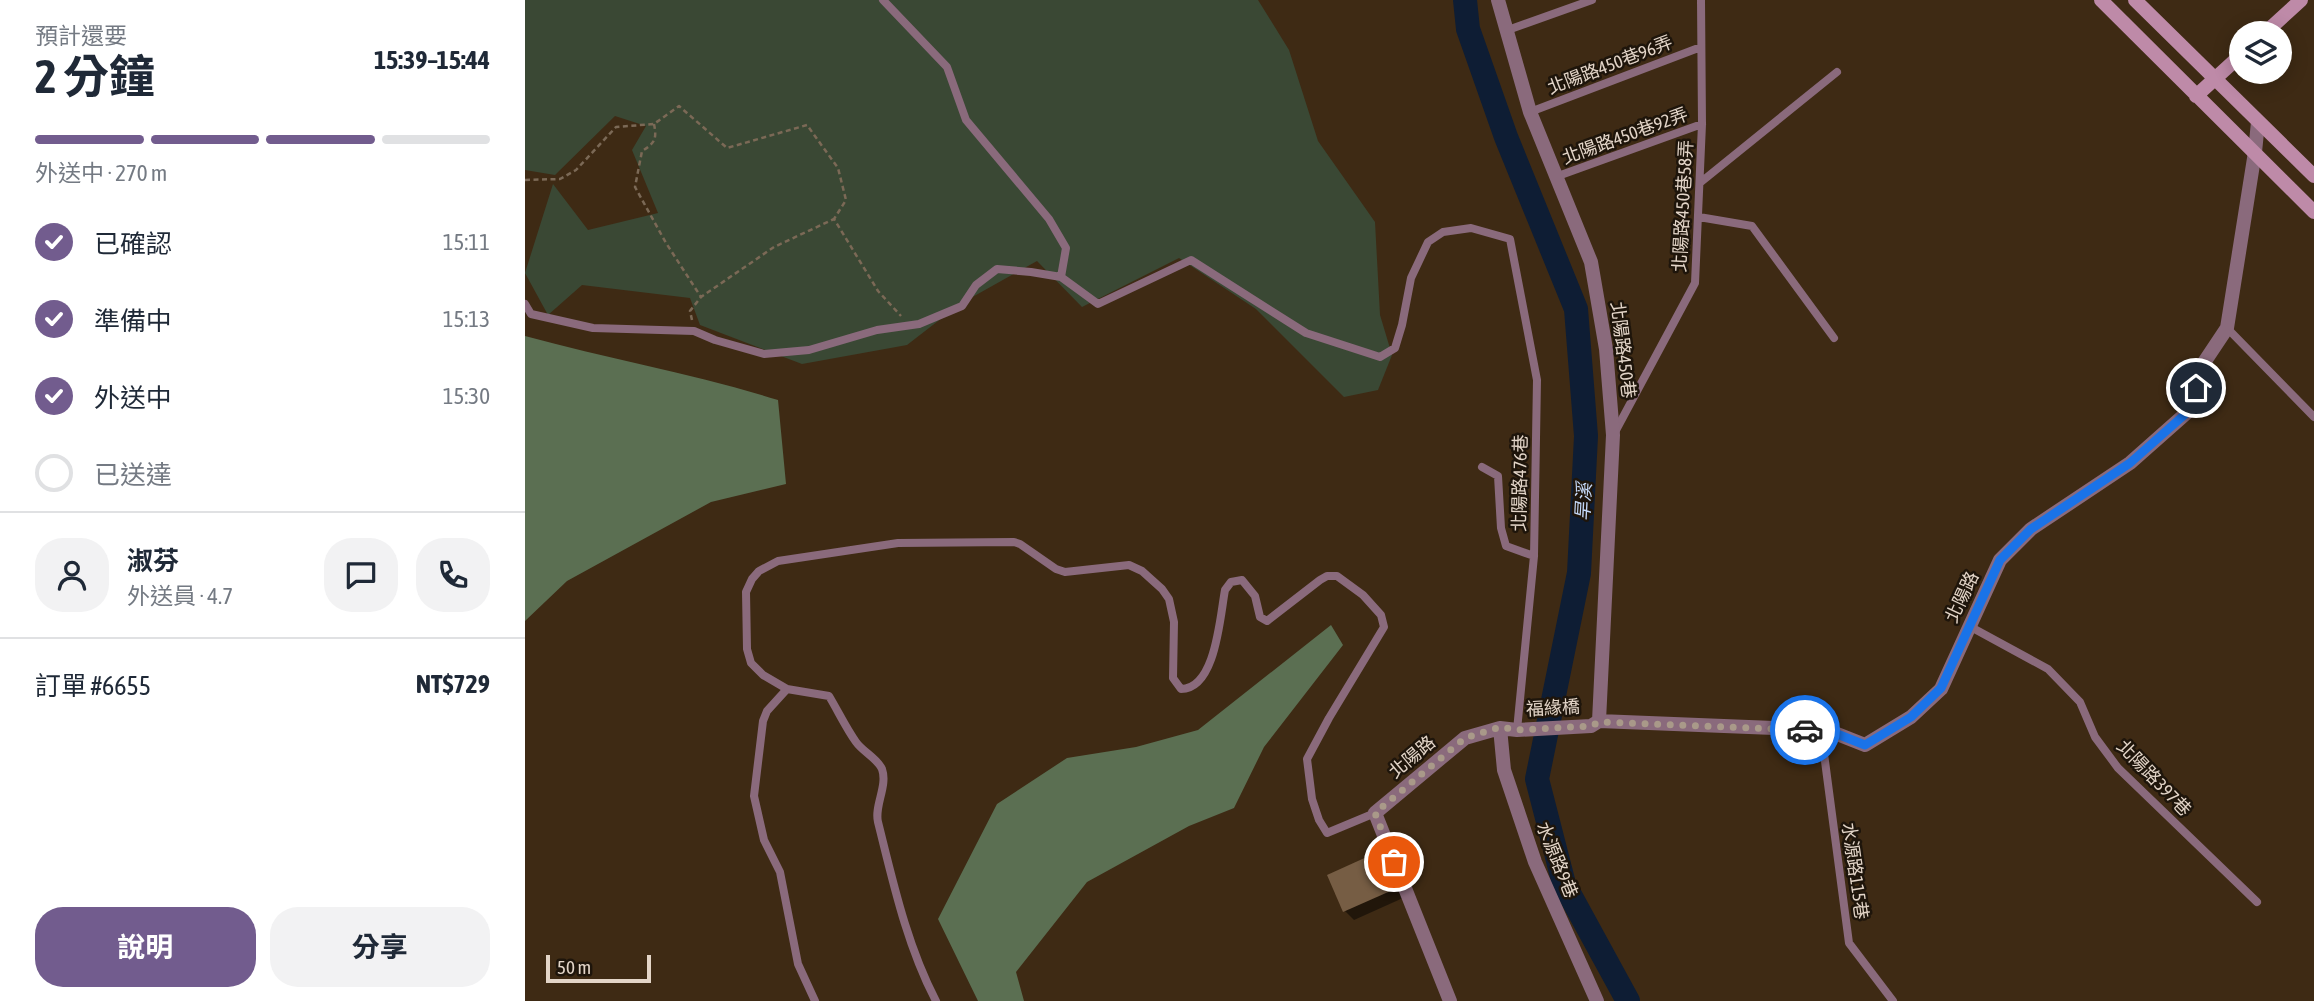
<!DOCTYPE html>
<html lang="zh-TW">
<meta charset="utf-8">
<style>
body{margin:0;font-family:"Asap Condensed","Noto Sans TC",sans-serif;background:#f2f2f3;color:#1f2937;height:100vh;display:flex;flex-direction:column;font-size:26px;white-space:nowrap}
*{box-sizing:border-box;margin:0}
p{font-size:23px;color:#747a83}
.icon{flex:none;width:38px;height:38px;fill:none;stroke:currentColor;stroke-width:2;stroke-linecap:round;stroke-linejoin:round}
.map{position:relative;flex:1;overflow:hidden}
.drawer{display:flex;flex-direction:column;background:#fff;width:525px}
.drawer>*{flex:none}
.tools{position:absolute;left:1704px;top:21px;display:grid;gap:14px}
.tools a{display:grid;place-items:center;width:63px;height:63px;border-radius:50%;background:#fff;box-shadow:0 4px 18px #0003;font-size:35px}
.scale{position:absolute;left:21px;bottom:18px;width:105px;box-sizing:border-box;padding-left:7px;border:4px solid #e3d5c8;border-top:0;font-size:19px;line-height:24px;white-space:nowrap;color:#e3d5c8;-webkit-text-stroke:5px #1e150b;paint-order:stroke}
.pin{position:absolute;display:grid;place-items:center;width:60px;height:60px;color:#fff;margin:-30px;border:4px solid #fff;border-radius:50%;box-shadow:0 2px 7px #0007}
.courier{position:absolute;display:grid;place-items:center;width:70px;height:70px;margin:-35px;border:5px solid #1a73e8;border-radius:50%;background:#fff;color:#222;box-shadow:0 2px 9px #0007}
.overview em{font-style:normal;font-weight:700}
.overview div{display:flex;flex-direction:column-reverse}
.overview{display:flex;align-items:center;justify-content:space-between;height:119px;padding:0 35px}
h1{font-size:46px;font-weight:700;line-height:52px}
.bar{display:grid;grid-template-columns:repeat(4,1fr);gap:10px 7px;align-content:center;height:84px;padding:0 35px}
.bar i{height:9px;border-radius:5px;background:#e0e1e3}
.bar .selected{background:#725c8e}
.bar p{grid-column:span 4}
.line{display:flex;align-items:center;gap:18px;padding:0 35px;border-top:2px solid #e0e1e3}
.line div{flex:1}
.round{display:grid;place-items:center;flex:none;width:74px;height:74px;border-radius:28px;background:#f2f2f3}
ol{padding:0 35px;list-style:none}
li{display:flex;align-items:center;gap:21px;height:77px}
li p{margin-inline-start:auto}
li .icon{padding:7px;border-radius:50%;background:#725c8e;color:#fff;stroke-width:4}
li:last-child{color:#747a83}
li i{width:38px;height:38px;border:4px solid #e0e1e3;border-radius:50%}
.primary-button{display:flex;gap:14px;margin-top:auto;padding:14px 35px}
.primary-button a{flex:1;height:80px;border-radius:28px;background:#725c8e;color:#fff;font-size:28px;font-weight:700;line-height:80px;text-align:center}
.primary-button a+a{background:#f2f2f3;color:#1f2937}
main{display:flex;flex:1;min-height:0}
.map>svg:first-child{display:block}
.green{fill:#3a4834}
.forest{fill:#5b6f52}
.shadow{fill:#0007}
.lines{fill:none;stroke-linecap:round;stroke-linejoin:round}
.river{stroke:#0e1d34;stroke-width:24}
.building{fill:#765d44}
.path{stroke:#7b6956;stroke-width:2.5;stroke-dasharray:5 3.5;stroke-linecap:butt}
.lane{stroke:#8a6a7c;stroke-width:8}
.street{stroke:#8a6a7c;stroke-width:14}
.secondary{stroke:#be8aa8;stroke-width:14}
.done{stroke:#a99989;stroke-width:7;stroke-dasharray:0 12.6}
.route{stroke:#1a73e8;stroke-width:9}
.labels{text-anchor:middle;stroke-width:5;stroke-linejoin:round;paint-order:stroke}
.street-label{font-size:18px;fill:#e3d5c8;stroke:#1e150b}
.water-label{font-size:19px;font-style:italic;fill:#c4d8f7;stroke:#1e150b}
</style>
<main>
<section class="drawer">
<div class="overview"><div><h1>2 分鐘</h1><p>預計還要</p></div><em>15:39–15:44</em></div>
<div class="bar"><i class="selected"></i><i class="selected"></i><i class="selected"></i><i></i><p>外送中 · 270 m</p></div>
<ol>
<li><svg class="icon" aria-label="check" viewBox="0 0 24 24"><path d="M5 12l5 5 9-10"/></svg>已確認<p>15:11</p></li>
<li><svg class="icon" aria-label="check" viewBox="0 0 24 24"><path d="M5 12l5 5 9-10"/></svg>準備中<p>15:13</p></li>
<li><svg class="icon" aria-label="check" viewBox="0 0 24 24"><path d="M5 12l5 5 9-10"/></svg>外送中<p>15:30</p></li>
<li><i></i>已送達</li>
</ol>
<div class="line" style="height:126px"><a class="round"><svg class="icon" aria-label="person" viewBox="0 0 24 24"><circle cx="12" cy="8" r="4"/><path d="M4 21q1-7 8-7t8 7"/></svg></a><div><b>淑芬</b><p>外送員 · 4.7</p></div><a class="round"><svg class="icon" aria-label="chat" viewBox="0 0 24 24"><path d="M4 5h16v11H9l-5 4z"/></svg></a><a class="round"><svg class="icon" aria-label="phone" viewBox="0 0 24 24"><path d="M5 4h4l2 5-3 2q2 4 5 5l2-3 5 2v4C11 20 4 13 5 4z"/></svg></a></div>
<div class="line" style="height:91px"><div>訂單 #6655</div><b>NT$729</b></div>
<div class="primary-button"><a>說明</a><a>分享</a></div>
</section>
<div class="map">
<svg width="1789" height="1001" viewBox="0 0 1789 1001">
<rect width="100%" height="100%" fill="#3e2a14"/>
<path class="green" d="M0 0H733L764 50 793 141 850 222 855 315 867 355 853 390 819 397 731 309 654 258 557 307 512 261 435 304 382 345 277 364 175 325 165 298 57 285 23 315 0 273 28 184 63 230 133 213 107 150 121 126 90 116 30 175 0 170Z"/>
<path class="forest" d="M0 336C84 359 170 374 253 400L261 484 186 502 42 581 0 621Z
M806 625 818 645 739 747 709 808 664 826 562 882 491 972 499 1001H453L413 919 472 804 542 758 611 747 673 730Z"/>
<path class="shadow" d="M854 853 864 862 878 898 829 920 820 911Z"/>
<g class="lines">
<path class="river" d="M940 0 943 29 981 137 1051 309 1061 436 1054 573 1012 779 1039 884 1103 1001"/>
</g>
<path class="building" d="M855 851 870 889 818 912 802 875Z"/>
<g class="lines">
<path class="path" d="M129 124C132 139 130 143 117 151L110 187 141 243 176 297
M0 180 35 179 51 170 91 127 129 124 154 106 202 148 282 125 313 168 321 200 309 219 353 291 376 316
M167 320 165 311 176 297 249 247 309 219"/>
<path class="lane" d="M358 0 422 67 441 120 524 219 541 248 536 277 573 304 666 260 781 333 855 357 870 348 877 325 886 278 903 242 918 232 946 228 985 239 1012 380 1009 556 992 730
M980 31 1067 0
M1005 112 1176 47
M1033 176 1177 124
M1176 182 1312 72
M1174 217 1227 226 1309 338
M0 304 6 314 68 328 169 331 190 340 239 354 284 350 352 330 394 324 437 306 451 285 472 269 506 272 536 277
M1702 328 1789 417
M1090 432 1170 283 1177 124 1176 0
M957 467 973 476 976 528 981 546 1009 556
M1444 626 1523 669 1555 702 1570 737 1593 768 1732 902
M262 689 242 711 238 721 229 796 239 840 255 872 273 964 290 1001
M1296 731 1324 943 1368 1001
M411 1001C382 946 368 882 353 822 349 806 363 786 357 769 352 758 338 752 331 742 321 728 313 711 304 696L262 689 238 675 226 663 222 649 221 592 227 579 234 571 253 561 373 543 489 542 495 544 531 569 540 572 604 565 617 571 637 589 644 599 649 622 648 678 656 689C691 689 695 616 700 590L706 582 717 580 730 596 735 617 742 621 795 580 802 576H812L838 595 856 615 859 627 804 718 782 759 787 799 794 820 802 833 850 813"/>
<path class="street" d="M973 0 1005 112 1066 262 1081 349 1088 435 1074 721
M975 728 979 770 1010 862 1072 1001
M925 1001 850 813 940 738 975 728 992 730 1066 726 1074 721 1302 730 1340 745 1386 717 1416 689 1475 560 1506 529 1605 463 1666 409 1676 367 1702 328 1730 152 1733 122"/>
<path class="secondary" d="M1576 0 1789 212
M1610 0 1789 176
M1740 33 1776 0
M1671 96 1717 54"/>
</g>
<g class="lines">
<path class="done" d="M869 862 850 813 940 738 975 727 992 730 1066 726 1074 722 1280 730"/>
<path class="route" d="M1280 730H1302L1340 745 1386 717 1416 688 1475 560 1506 529 1605 463 1666 409 1671 388"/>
</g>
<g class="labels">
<g class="street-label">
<text transform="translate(1085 65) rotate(-21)" y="6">北陽路450巷96弄</text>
<text transform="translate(1100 136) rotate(-20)" y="6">北陽路450巷92弄</text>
<text transform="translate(1158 206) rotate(-87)" y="6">北陽路450巷58弄</text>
<text transform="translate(1098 350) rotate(83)" y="6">北陽路450巷</text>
<text transform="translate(995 483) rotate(-89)" y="6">北陽路476巷</text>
<text transform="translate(1437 597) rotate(-65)" y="6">北陽路</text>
<text transform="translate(1028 708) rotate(-3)" y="6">福緣橋</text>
<text transform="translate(887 757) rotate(-40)" y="6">北陽路</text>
<text transform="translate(1629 778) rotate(46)" y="6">北陽路397巷</text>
<text transform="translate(1032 860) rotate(68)" y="6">水源路9巷</text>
<text transform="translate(1330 871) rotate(82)" y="6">水源路115巷</text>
</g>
<g class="water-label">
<text transform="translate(1058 502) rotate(-87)" y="7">旱溪</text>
</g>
</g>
</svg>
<div class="tools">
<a><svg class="icon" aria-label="layers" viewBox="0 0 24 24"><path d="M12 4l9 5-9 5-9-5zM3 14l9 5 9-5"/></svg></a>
</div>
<div class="scale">50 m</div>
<div class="pin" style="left:869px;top:862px;background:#ea580c"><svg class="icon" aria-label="bag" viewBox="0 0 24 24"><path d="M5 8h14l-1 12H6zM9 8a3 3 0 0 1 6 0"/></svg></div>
<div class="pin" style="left:1671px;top:388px;background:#1f2937"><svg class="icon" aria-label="home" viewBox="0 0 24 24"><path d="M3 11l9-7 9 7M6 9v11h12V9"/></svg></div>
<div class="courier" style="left:1280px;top:730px"><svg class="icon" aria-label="car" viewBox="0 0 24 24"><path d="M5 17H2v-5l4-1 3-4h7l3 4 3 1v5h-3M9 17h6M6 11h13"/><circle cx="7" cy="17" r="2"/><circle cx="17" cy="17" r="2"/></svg></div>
</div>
</main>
